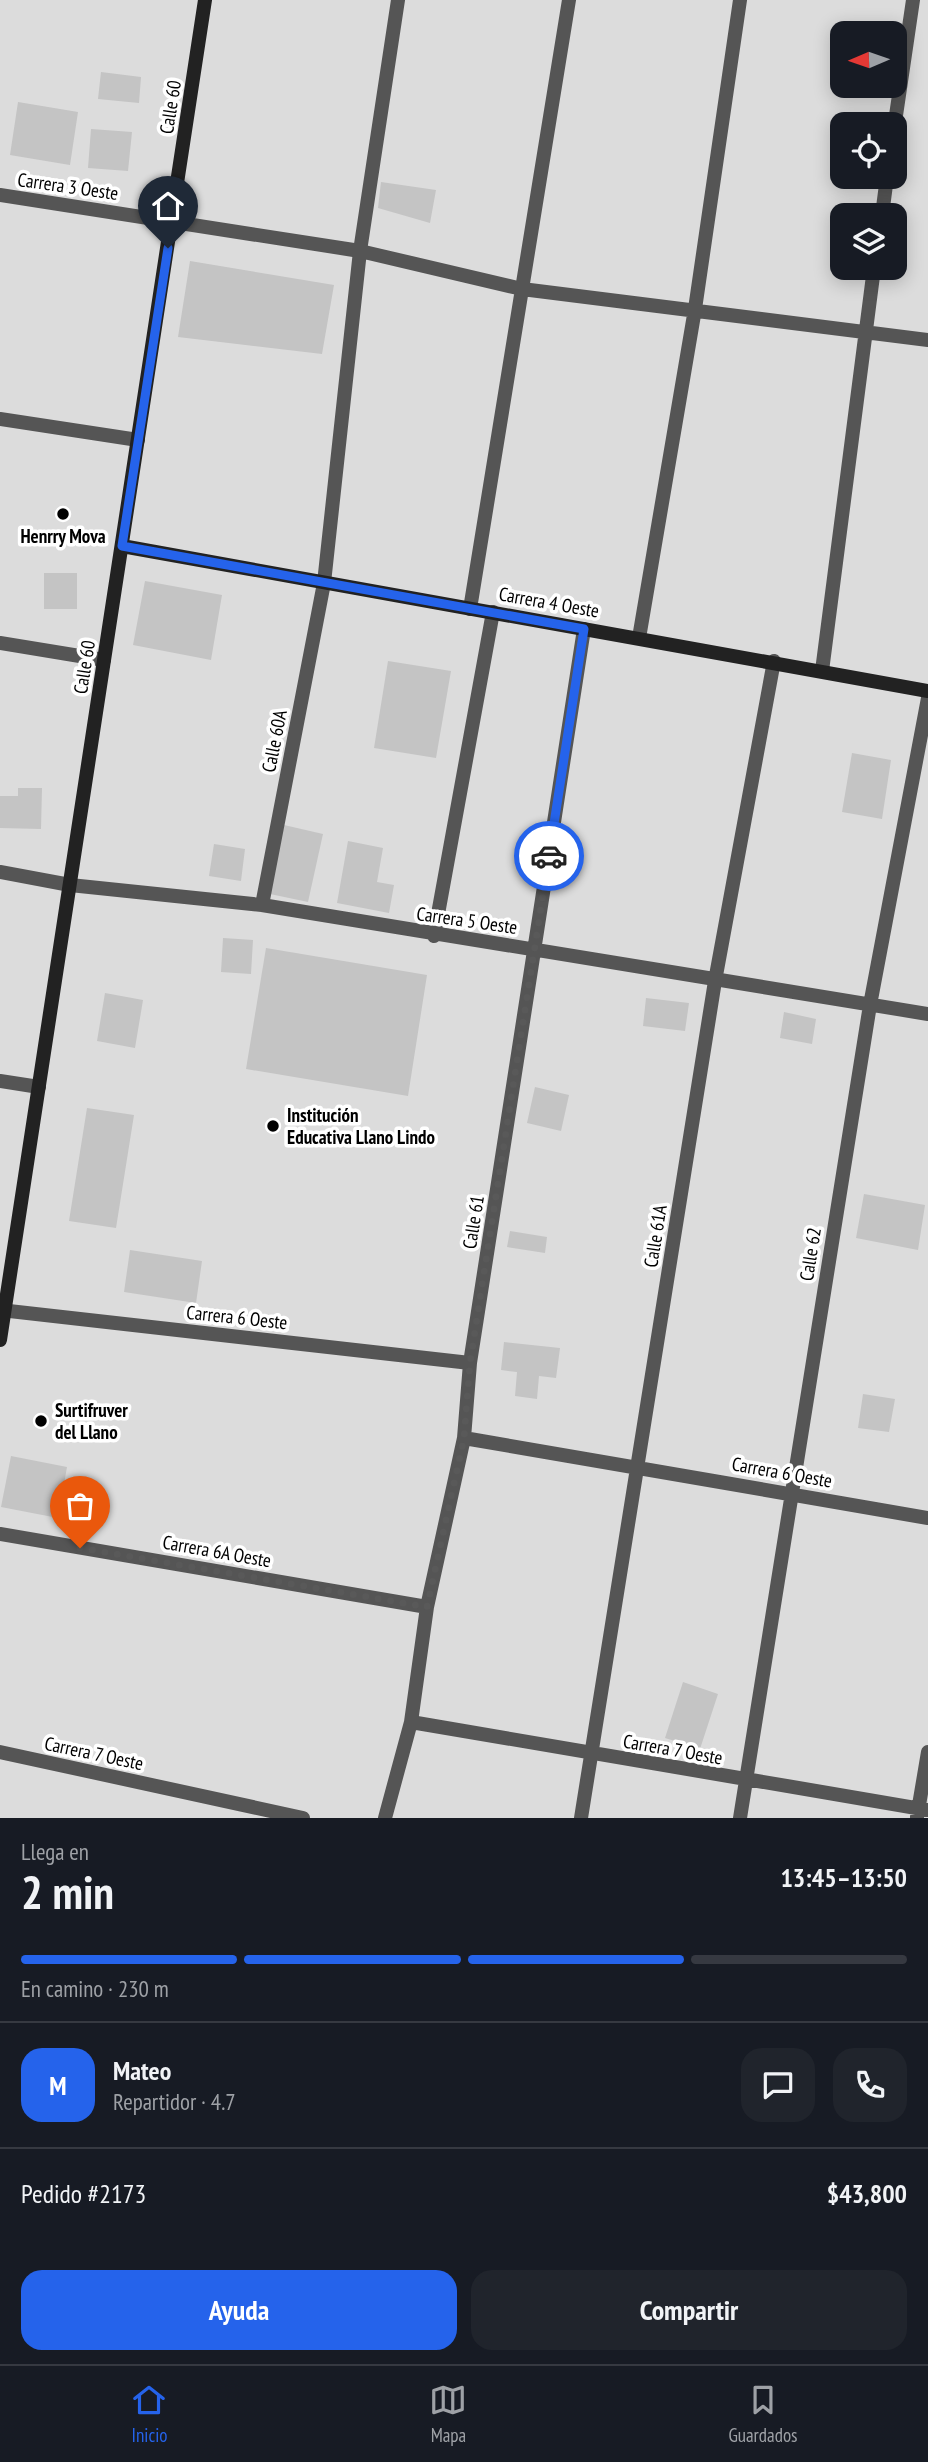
<!DOCTYPE html>
<html lang="es">
<meta charset="utf-8">
<style>
body{margin:0;font-family:"PT Sans Narrow",sans-serif;background:#20242c;color:#f1f3f6;height:100vh;display:flex;flex-direction:column;font-size:26px;white-space:nowrap}
*{box-sizing:border-box;margin:0}
p{font-size:23px;color:#9ea1a6}
.icon{flex:none;width:38px;height:38px;fill:none;stroke:currentColor;stroke-width:2;stroke-linecap:round;stroke-linejoin:round}
.map{position:relative;height:1818px;overflow:hidden}
.panel{display:flex;flex-direction:column;background:#171b24;flex:1}
.panel>*{flex:none}
.needle{width:46px;rotate:268deg}
.tools{position:absolute;left:830px;top:21px;display:grid;gap:14px}
.tools a{display:grid;place-items:center;width:77px;height:77px;border-radius:14px;background:#171b24;box-shadow:0 4px 18px #0003;font-size:35px}
.pin{position:absolute;display:grid;place-items:center;width:60px;height:60px;color:#fff;margin:-72px -30px;border-radius:50% 50% 50% 0;rotate:-45deg;box-shadow:0 0 7px #0007}
.pin .icon{rotate:45deg}
.courier{position:absolute;display:grid;place-items:center;width:70px;height:70px;margin:-35px;border:5px solid #2563eb;border-radius:50%;background:#fff;color:#222;box-shadow:0 2px 9px #0007}
.overview em{font-style:normal;font-weight:700}
.overview div{display:flex;flex-direction:column-reverse}
.overview{display:flex;align-items:center;justify-content:space-between;height:119px;padding:0 21px}
h1{font-size:46px;font-weight:700;line-height:52px}
.bar{display:grid;grid-template-columns:repeat(4,1fr);gap:10px 7px;align-content:center;height:84px;padding:0 21px}
.bar i{height:9px;border-radius:5px;background:#363941}
.bar .selected{background:#2563eb}
.bar p{grid-column:span 4}
.line{display:flex;align-items:center;gap:18px;padding:0 21px;border-top:2px solid #363941}
.line div{flex:1}
.round{display:grid;place-items:center;flex:none;width:74px;height:74px;border-radius:21px;background:#20242c}
.button{display:flex;gap:14px;margin-top:auto;padding:14px 21px}
.button a{flex:1;height:80px;border-radius:21px;background:#2563eb;color:#fff;font-size:28px;font-weight:700;line-height:80px;text-align:center}
.button a+a{background:#20242c;color:#f1f3f6}
.dock{display:flex;justify-content:space-around;align-items:center;height:98px;border-top:2px solid #363941;background:#171b24;font-size:19px;color:#9ea1a6}
.dock a{display:grid;justify-items:center;gap:4px}
.dock .selected{color:#2563eb}
.map>svg:first-child{display:block}
.green{fill:#dcdcdc;fill-rule:evenodd}
.building{fill:#c4c4c4}
.lines{fill:none;stroke-linecap:round;stroke-linejoin:round}
.street{stroke:#555;stroke-width:14}
.secondary{stroke:#222;stroke-width:14}
.done{stroke:#595959;stroke-width:7;stroke-dasharray:0 12.6}
.route{stroke:#2563eb;stroke-width:9}
.poi-dot{fill:#000;stroke:#fff;stroke-width:2.5}
.labels{text-anchor:middle;stroke-width:7;stroke-linejoin:round;paint-order:stroke}
.street-label{font-size:19px;fill:#000;stroke:#fff}
.poi-label{font-size:19px;font-weight:bold;fill:#000;stroke:#fff;text-anchor:start}
</style>
<div class="map">
<svg width="928" height="1818" viewBox="0 0 928 1818">
<rect width="100%" height="100%" fill="#fff"/>
<path class="green" d="M0 0H928V1818H0ZM842 33H894V86H842ZM842 124H894V177H842ZM842 215H894V268H842Z"/>
<path class="building" d="M101 72 141 77 139 103 98 99Z
M18 102 78 112 70 165 10 155Z
M91 129 132 132 128 171 88 168Z
M381 182 436 190 430 223 378 208Z
M190 261 334 285 322 354 178 337Z
M44 573H77V609H44Z
M145 581 222 595 211 660 133 645Z
M388 661 451 671 436 758 374 748Z
M852 753 891 760 882 819 842 812Z
M18 788H42L41 829 0 828V796H18Z
M284 825 323 834 308 902 270 894Z
M348 841 383 848 377 882 394 885 389 913 337 903Z
M214 844 245 849 241 881 209 876Z
M223 938 253 940 251 974 221 972Z
M266 948 427 975 408 1096 246 1069Z
M105 993 143 1000 135 1048 97 1041Z
M646 998 689 1003 685 1031 643 1026Z
M784 1012 816 1019 812 1044 780 1038Z
M535 1087 569 1095 561 1131 527 1123Z
M87 1108 134 1115 116 1228 69 1221Z
M864 1194 925 1205 918 1250 856 1238Z
M510 1231 547 1237 545 1253 507 1247Z
M130 1250 202 1261 196 1303 124 1292Z
M504 1342 560 1348 556 1378 539 1376 537 1399 515 1396 517 1372 501 1370Z
M863 1394 895 1399 889 1432 858 1428Z
M11 1456 67 1467 58 1518 1 1507Z
M683 1682 718 1694 700 1749 665 1738Z"/>
<g class="lines">
<path class="street" d="M894 129 913 0
M0 195 360 251 522 289 928 340
M882 215 887 177
M0 419 138 440
M470 609 569 0
M639 638 695 309 740 0
M0 643 104 660
M822 671 874 268
M0 872 70 885 262 905 928 1014
M262 905 324 583 360 251 398 0
M434 936 493 612
M0 1081 39 1087
M0 1310 470 1363
M464 1438 928 1518
M0 1534 427 1607
M411 1722 928 1810
M0 1752 303 1818
M917 1817 928 1752
M385 1818 411 1722 427 1607 464 1438 470 1363 584 629
M581 1818 715 981 774 661
M740 1818 870 1005 928 698"/>
<path class="secondary" d="M122 546 928 691
M0 1340 205 0"/>
</g>
<g class="lines">
<path class="done" d="M80 1548 427 1607 464 1438 470 1363 549 856"/>
<path class="route" d="M168 248 122 546 584 629 549 856"/>
</g>
<g class="poi-dot">
<circle cx="63" cy="514" r="7"/>
<circle cx="273" cy="1126" r="7"/>
<circle cx="41" cy="1421" r="7"/>
</g>
<g class="labels">
<g class="street-label">
<text transform="translate(170 107) rotate(-81)" y="7">Calle 60</text>
<text transform="translate(68 186) rotate(8)" y="7">Carrera 3 Oeste</text>
<text transform="translate(549 602) rotate(10)" y="7">Carrera 4 Oeste</text>
<text transform="translate(84 667) rotate(-81)" y="7">Calle 60</text>
<text transform="translate(274 741) rotate(-79)" y="7">Calle 60A</text>
<text transform="translate(467 920) rotate(8)" y="7">Carrera 5 Oeste</text>
<text transform="translate(473 1222) rotate(-81)" y="7">Calle 61</text>
<text transform="translate(655 1236) rotate(-81)" y="7">Calle 61A</text>
<text transform="translate(810 1254) rotate(-81)" y="7">Calle 62</text>
<text transform="translate(237 1317) rotate(6)" y="7">Carrera 6 Oeste</text>
<text transform="translate(782 1472) rotate(10)" y="7">Carrera 6 Oeste</text>
<text transform="translate(217 1551) rotate(10)" y="7">Carrera 6A Oeste</text>
<text transform="translate(673 1749) rotate(10)" y="7">Carrera 7 Oeste</text>
<text transform="translate(94 1753) rotate(12)" y="7">Carrera 7 Oeste</text>
</g>
<g class="poi-label">
<text x="63" y="543" text-anchor="middle">Henrry Mova</text>
<text x="287" y="1122">Institución<tspan x="287" dy="22">Educativa Llano Lindo</tspan></text>
<text x="55" y="1417">Surtifruver<tspan x="55" dy="22">del Llano</tspan></text>
</g>
</g>
</svg>
<div class="tools">
<a><svg class="needle" viewBox="-14 -14 28 28"><path d="M0-13l5 13h-10z" fill="#e53935"/><path d="M0 13l5-13h-10z" fill="#9ea1a6"/></svg></a>
<a><svg class="icon" aria-label="locate" viewBox="0 0 24 24"><circle cx="12" cy="12" r="6"/><path d="M12 2v4M12 18v4M2 12h4M18 12h4"/></svg></a>
<a><svg class="icon" aria-label="layers" viewBox="0 0 24 24"><path d="M12 4l9 5-9 5-9-5zM3 14l9 5 9-5"/></svg></a>
</div>
<div class="pin" style="left:80px;top:1548px;background:#ea580c"><svg class="icon" aria-label="bag" viewBox="0 0 24 24"><path d="M5 8h14l-1 12H6zM9 8a3 3 0 0 1 6 0"/></svg></div>
<div class="pin" style="left:168px;top:248px;background:#1f2937"><svg class="icon" aria-label="home" viewBox="0 0 24 24"><path d="M3 11l9-7 9 7M6 9v11h12V9"/></svg></div>
<div class="courier" style="left:549px;top:856px"><svg class="icon" aria-label="car" viewBox="0 0 24 24"><path d="M5 17H2v-5l4-1 3-4h7l3 4 3 1v5h-3M9 17h6M6 11h13"/><circle cx="7" cy="17" r="2"/><circle cx="17" cy="17" r="2"/></svg></div>
</div>
<section class="panel">
<div class="overview"><div><h1>2 min</h1><p>Llega en</p></div><em>13:45–13:50</em></div>
<div class="bar"><i class="selected"></i><i class="selected"></i><i class="selected"></i><i></i><p>En camino · 230 m</p></div>
<div class="line" style="height:126px"><b class="round" style="background:#2563eb;color:#fff">M</b><div><b>Mateo</b><p>Repartidor · 4.7</p></div><a class="round"><svg class="icon" aria-label="chat" viewBox="0 0 24 24"><path d="M4 5h16v11H9l-5 4z"/></svg></a><a class="round"><svg class="icon" aria-label="phone" viewBox="0 0 24 24"><path d="M5 4h4l2 5-3 2q2 4 5 5l2-3 5 2v4C11 20 4 13 5 4z"/></svg></a></div>
<div class="line" style="height:91px"><div>Pedido #2173</div><b>$43,800</b></div>
<div class="button"><a>Ayuda</a><a>Compartir</a></div>
</section>
<nav class="dock">
<a class="selected"><svg class="icon" aria-label="home" viewBox="0 0 24 24"><path d="M3 11l9-7 9 7M6 9v11h12V9"/></svg>Inicio</a>
<a><svg class="icon" aria-label="map" viewBox="0 0 24 24"><path d="M3 6l6-2 6 2 6-2v14l-6 2-6-2-6 2zM9 4v14M15 6v14"/></svg>Mapa</a>
<a><svg class="icon" aria-label="saved" viewBox="0 0 24 24"><path d="M7 4h10v16l-5-4-5 4z"/></svg>Guardados</a>
</nav>
